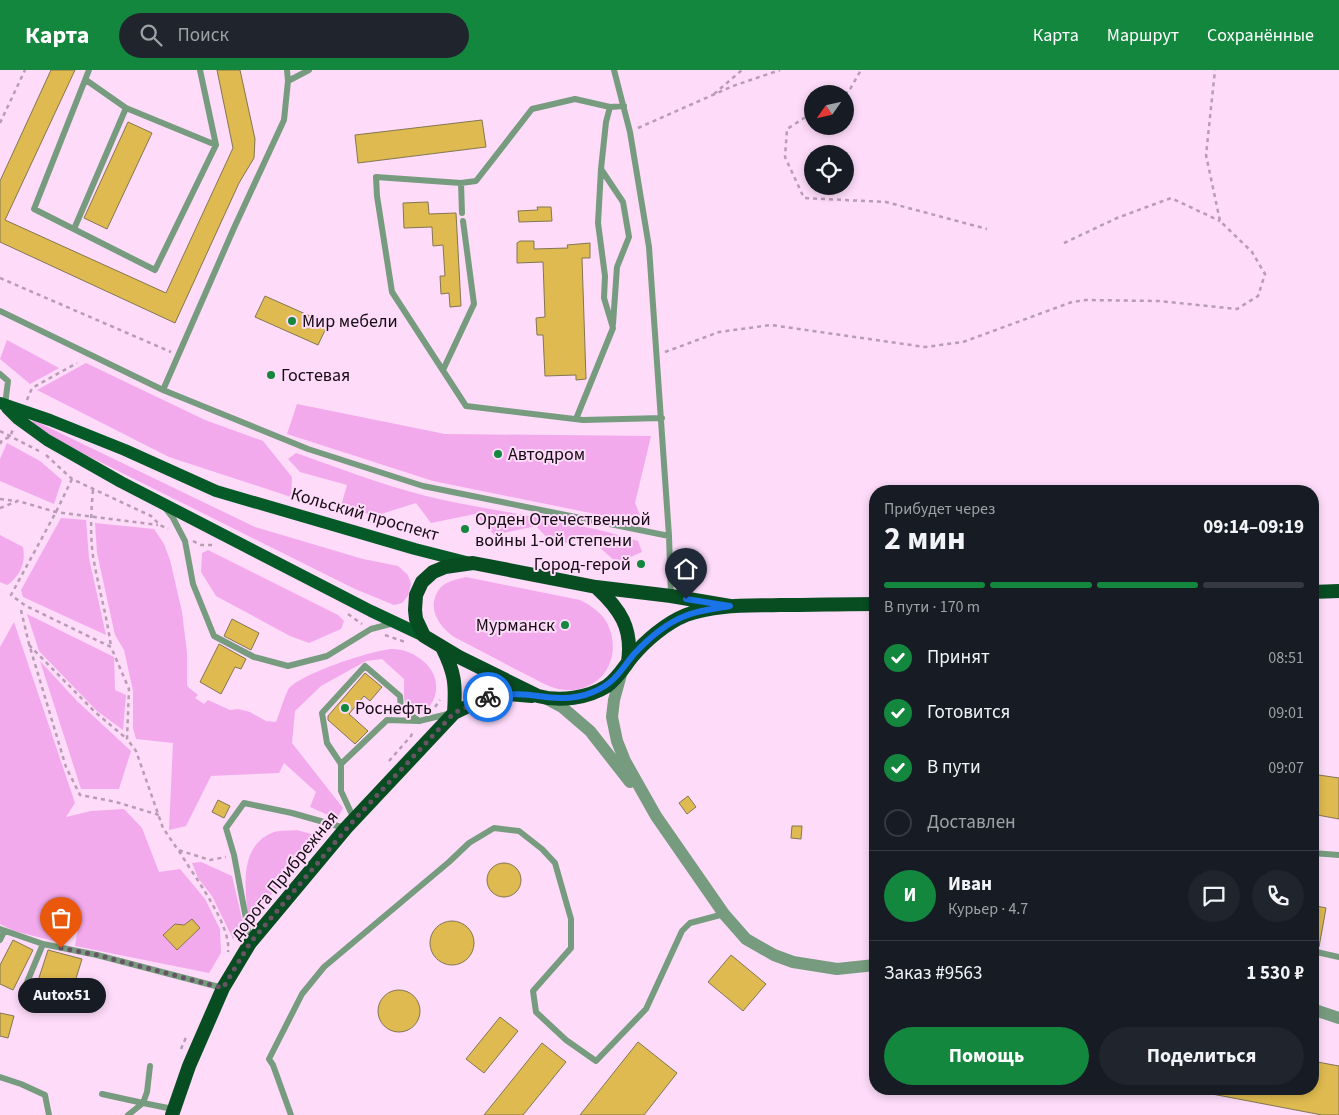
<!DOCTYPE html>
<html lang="ru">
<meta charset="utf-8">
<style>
body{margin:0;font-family:"Source Sans 3",sans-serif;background:#20242c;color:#f1f3f6;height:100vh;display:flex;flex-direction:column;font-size:19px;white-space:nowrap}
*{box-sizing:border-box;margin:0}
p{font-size:16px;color:#9ea1a6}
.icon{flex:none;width:28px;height:28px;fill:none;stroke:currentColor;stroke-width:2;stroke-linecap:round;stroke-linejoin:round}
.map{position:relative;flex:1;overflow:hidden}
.sheet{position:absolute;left:869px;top:415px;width:450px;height:610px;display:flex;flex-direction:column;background:#171b24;border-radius:20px;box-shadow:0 2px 8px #0003}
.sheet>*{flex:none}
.needle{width:32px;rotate:236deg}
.buttons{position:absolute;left:804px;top:15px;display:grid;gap:10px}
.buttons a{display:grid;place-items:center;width:50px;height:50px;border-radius:50%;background:#171b24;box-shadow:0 2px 8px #0003;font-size:25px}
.pin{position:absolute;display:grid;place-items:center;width:42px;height:42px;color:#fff;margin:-51px -21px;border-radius:50% 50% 50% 0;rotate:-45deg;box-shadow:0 0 5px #0007}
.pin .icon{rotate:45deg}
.courier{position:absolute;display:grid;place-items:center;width:50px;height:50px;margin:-25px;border:4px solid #1a73e8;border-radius:50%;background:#fff;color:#222;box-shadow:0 1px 6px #0007}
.bubble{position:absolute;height:35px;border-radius:18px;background:#171b24;box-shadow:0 2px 8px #0003;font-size:16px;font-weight:700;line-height:35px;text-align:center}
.summary em{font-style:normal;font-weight:700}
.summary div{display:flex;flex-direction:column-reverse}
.summary{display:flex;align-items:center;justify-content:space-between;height:85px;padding:0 15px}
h1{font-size:32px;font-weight:700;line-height:38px}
.bar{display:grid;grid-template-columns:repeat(4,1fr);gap:8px 5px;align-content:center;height:60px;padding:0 15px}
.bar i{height:6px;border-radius:4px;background:#363941}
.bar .current{background:#14873f}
.bar p{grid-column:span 4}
.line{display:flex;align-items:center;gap:12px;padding:0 15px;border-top:1px solid #363941}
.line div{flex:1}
.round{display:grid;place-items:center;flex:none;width:52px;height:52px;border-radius:26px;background:#20242c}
ol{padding:0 15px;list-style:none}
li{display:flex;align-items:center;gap:15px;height:55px}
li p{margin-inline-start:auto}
li .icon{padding:5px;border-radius:50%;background:#14873f;color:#fff;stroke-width:4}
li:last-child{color:#9ea1a6}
li i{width:28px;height:28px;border:2px solid #363941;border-radius:50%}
.button{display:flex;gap:10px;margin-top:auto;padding:10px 15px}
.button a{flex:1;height:58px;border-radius:30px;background:#14873f;color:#fff;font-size:20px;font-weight:700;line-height:58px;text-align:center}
.button a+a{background:#20242c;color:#f1f3f6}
header{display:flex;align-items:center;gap:30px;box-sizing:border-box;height:70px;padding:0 25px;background:#14873f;color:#fff}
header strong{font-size:24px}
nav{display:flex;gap:28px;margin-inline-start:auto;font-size:18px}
.search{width:350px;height:45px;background:#20242c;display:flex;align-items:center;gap:12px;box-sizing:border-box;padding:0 18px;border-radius:28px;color:#9ea1a6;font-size:19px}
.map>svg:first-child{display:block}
.green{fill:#f3aaec}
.building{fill:#dfba50;stroke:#837652}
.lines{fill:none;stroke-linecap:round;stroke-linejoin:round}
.path{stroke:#b79cb4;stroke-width:2.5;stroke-dasharray:4 4;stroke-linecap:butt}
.service{stroke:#779b7e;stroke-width:6}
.minor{stroke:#779b7e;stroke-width:12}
.primary{stroke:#055a27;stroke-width:12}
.trunk{stroke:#084c21;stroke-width:14}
.done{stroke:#675465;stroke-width:5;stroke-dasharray:0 9}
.route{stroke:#1a73e8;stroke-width:6}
.poi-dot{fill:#14873f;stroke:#fddbf9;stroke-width:2}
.labels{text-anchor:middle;stroke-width:4;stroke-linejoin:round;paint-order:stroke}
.poi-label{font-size:18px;fill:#160c15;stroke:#fddbf9;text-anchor:start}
.street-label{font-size:18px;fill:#160c15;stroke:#fddbf9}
</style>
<header>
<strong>Карта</strong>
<div class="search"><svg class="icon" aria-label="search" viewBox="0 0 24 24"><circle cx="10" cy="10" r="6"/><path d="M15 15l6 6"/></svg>Поиск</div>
<nav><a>Карта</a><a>Маршрут</a><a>Сохранённые</a></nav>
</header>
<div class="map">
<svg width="1339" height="1045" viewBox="0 0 1339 1045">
<rect width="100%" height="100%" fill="#fddbf9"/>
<path class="green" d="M7 270 59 298 30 314 0 289Z
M86 293 205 350 263 371 292 407 291 427 169 387 37 320Z
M297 334 445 364 651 366 635 433 640 445 625 450 433 411 287 364Z
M33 350 255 457 363 489 398 496 408 505 411 514 408 526 402 533 394 535 355 519 86 385 31 355Z
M7 373 40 391 62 410 54 434 0 411V389Z
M296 383C339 398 382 415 426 426 496 443 570 449 638 471L642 482 617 493 589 468 554 475 536 456 494 465 475 444 431 453 416 433 375 446 341 436 347 415 300 402 288 389Z
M61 448 86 450 89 488 106 565 23 527 21 520Z
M95 453 154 459 164 474 170 490 182 542 187 583V615L189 618 198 625 195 628 204 634 208 630 230 640 238 639 250 642 266 651 276 652C280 642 283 630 288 620 296 605 375 579 393 579 411 579 436 595 436 615 437 627 431 637 422 643 399 640 405 626 404 609L382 589 366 591 321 616 295 641 292 673 343 738 337 749 310 737 316 722 284 693 279 703 211 706 186 756 169 760 173 673 136 669 133 658V621L124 580 115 565 97 483Z
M0 465 23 477C26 493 20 506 7 515L0 512Z
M208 480 338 545 344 551 341 559 309 573 290 566 216 526 201 502 202 483Z
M466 507 580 530C590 535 603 543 608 555 623 588 602 622 565 620 550 619 536 609 523 603 500 591 477 579 454 567 438 556 425 536 441 517 447 511 458 509 466 507Z
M27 544 114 587 115 620 126 625 123 660 97 641 39 581Z
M14 552 75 733 66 747 91 741 124 739 142 758 159 802 180 799 205 829 220 859 221 883 209 903 75 876 78 858 63 855 58 872 14 861 0 854V577Z
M40 591 77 631 131 681 119 719H81Z
M297 760 322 767 248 851C246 820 237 776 274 762 280 760 290 761 297 760Z
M201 792 232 806 243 853 233 869 212 826 198 808 192 793Z"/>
<path class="building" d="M51 0H75L5 150 166 223 233 78 217 0H240L255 69 254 88 239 113 175 253 0 172V111Z
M482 50 486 77 358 93 355 65Z
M128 52 152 63 107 159 84 148Z
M428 132 429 144 456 143 461 236 450 237 449 223 441 224 440 206H445L443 175 433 176 432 157 404 158 403 133Z
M537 137H551L552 151 519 152 518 141 538 140Z
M520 171H534V179L568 178 567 175 590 173V188H582L586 309 576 310V305L545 306 543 265H537L536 248 545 247 543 192 517 193V173Z
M265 226 328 254 318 275 255 247Z
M232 549 259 563 251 580 224 566Z
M219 574 246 589 241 599 235 597 221 624 200 612Z
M365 603 382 617 370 631 364 626 349 644 368 661 355 674 328 650V646Z
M1312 704 1339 708V749L1312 744Z
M688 726 696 737 687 744 679 733Z
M218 730 230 736 224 748 212 742Z
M792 756H802L801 769 791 768Z
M487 810a17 17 0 1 1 34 0a17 17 0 1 1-34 0Z
M1312 835 1326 838 1319 877 1312 876Z
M192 849 200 858 177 880 163 865 175 854 184 855Z
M430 873a22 22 0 1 1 44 0a22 22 0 1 1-44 0Z
M13 870 33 880 13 920 0 914V895Z
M48 880 82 889 69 931 35 920Z
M731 885 766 914 743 941 708 912Z
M378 941a21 21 0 1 1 42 0a21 21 0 1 1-42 0Z
M0 943 14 946 8 968 0 966Z
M500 947 518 961 484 1003 466 989Z
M638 972 677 1003 644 1045H580Z
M542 973 566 992 523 1045H484Z
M1312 991 1339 996V1045H1322L1212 1024 1213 1019H1312Z"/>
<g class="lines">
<path class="path" d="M714 24 742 0
M844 24 849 21 861 0
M812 43 787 59 785 87 804 128 886 132 987 159
M0 53 25 0
M638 58 733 16 780 0
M1064 173 1117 148 1171 128 1220 151
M0 208 171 282
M665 282 719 262 771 255 925 277 963 272 1072 232 1086 230 1159 231 1237 239 1258 226 1265 204 1252 182 1220 151 1206 85 1215 0
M27 330 32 318 77 293
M0 361 39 381
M0 374 2 370 10 367 13 359
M46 385 72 409 151 446 160 455 168 459
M72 409 56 442 11 525 26 536 111 577 129 619 127 669 136 681 163 758 178 780 210 790 226 787
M93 420C91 442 90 464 93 486 98 516 107 546 111 577
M0 429 17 431
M0 438 18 431 56 442 158 455
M193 471 201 475H214
M21 540 29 574 66 697 80 725 116 732 159 745
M348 544 362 554
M385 565 405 572
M29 575 95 642 127 669
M435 637 440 630
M389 691 411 666 414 660
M179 781C193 805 232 855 228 882
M181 979 187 965"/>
<path class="service" d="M89 0 34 139 155 200 216 75 200 0
M614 0 630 62 649 177 669 466 671 526
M86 10 126 38 216 75
M288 11 309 0
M624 36 610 37 575 29 532 39 476 111 461 113 376 107 377 126 392 222 466 336 583 350 662 348
M601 99 623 132 629 167 617 197 613 254
M461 113 462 143
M74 159 126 38
M0 241 163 320 308 379 423 416 669 466
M443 300 474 234 463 151
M0 304 8 311 5 335
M163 320 234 158 284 50 288 11 287 0
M576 349 613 258 604 228 605 206 598 153 601 99 606 52 610 37
M165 438 173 448 185 471 193 514 214 566 254 587 288 596 327 586 371 559 394 553
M341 694 387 650 419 651 448 644
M354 749 341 721V694L327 673 322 643 365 596 400 626 401 638 419 651
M1312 783 1339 785
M0 859 43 874 97 885 223 918
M0 870 4 862
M250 870 234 785 226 758 244 733 292 743 345 758
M1312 881 1339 887
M25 917 43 874
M150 996 147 1022 143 1033 173 1039
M0 1007 21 1014 45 1025 49 1045
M102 1024 143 1033 128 1045
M291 1045 273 995 269 989 302 924 324 897 449 792 469 773 494 758 519 761 542 779 555 793 571 849V878L533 921 536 942 566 970 596 991 646 939 682 861 690 853 724 844"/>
<path class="minor" d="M622 601 614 630 612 647 617 671 625 691 656 746 724 844 746 869 774 885 793 892 837 899 875 895
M547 629 562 637 590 661 630 712
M1312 939 1339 948"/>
<path class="primary" d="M0 333 50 350 125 380 216 421 415 479 470 493
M7 338 18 349 47 370 121 412 371 541 424 566"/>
<path class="trunk" d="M596 517C620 539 633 558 628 592
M1312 522 1339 521
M730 536 671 526 596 517 473 493 445 497 433 502 422 512 416 525 415 540 416 549 424 566 459 587 538 626C560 632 588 628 607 616 618 608 624 597 632 587 645 571 666 553 686 545 716 534 749 536 780 535 812 535 843 534 875 534
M442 577C455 603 456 614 454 643
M172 1045 189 996 223 918 250 873 346 758 454 643 487 627 507 624 532 626"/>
</g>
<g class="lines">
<path class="done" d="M61 878 97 885 223 918 250 873 354 750 454 643 488 627"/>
<path class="route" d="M488 627C505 624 521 623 538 626 556 629 575 630 593 622 615 613 620 601 634 584 648 569 667 553 685 546 699 540 715 539 730 536L686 529"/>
</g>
<g class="poi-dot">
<circle cx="292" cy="251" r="5"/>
<circle cx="271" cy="305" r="5"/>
<circle cx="498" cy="384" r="5"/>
<circle cx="465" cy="459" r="5"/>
<circle cx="641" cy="494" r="5"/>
<circle cx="565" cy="555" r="5"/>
<circle cx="345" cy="638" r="5"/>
</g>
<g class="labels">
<g class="poi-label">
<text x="302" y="257">Мир мебели</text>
<text x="281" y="311">Гостевая</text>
<text x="508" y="390">Автодром</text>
<text x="475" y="455">Орден Отечественной<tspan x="475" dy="21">войны 1-ой степени</tspan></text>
<text x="631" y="500" text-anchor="end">Город-герой</text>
<text x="555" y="561" text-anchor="end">Мурманск</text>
<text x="355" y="644">Роснефть</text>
</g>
<g class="street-label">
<text transform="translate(365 444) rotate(16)" y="6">Кольский проспект</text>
<text transform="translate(284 805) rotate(-51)" y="6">дорога Прибрежная</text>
</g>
</g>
</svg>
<div class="buttons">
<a><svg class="needle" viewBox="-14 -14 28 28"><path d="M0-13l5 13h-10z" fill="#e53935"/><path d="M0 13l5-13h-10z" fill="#9ea1a6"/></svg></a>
<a><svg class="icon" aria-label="locate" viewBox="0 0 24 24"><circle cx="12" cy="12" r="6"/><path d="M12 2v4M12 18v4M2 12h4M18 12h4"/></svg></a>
</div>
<div class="pin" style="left:61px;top:878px;background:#ea580c"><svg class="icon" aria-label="bag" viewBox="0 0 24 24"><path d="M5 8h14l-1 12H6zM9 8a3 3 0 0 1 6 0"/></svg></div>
<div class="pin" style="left:686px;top:529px;background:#1f2937"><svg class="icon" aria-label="home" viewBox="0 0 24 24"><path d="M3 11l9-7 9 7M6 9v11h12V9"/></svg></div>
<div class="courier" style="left:488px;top:627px"><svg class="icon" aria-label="bike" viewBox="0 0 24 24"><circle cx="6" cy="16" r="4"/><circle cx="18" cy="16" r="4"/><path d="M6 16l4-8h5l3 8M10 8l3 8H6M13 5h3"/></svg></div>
<div class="bubble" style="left:18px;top:908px;width:88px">Autox51</div>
<section class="sheet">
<div class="summary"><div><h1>2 мин</h1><p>Прибудет через</p></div><em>09:14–09:19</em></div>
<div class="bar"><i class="current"></i><i class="current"></i><i class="current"></i><i></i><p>В пути · 170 m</p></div>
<ol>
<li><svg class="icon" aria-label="check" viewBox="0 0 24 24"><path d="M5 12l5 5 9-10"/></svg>Принят<p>08:51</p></li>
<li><svg class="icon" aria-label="check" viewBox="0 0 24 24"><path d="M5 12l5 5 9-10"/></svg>Готовится<p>09:01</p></li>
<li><svg class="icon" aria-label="check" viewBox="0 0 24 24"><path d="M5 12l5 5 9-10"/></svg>В пути<p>09:07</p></li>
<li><i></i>Доставлен</li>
</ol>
<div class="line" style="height:90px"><b class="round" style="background:#14873f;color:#fff">И</b><div><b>Иван</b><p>Курьер · 4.7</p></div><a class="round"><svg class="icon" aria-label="chat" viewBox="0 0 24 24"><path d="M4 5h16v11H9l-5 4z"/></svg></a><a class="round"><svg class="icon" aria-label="phone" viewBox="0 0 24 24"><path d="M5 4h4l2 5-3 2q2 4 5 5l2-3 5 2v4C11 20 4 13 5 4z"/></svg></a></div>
<div class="line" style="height:65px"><div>Заказ #9563</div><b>1 530 ₽</b></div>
<div class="button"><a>Помощь</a><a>Поделиться</a></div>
</section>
</div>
